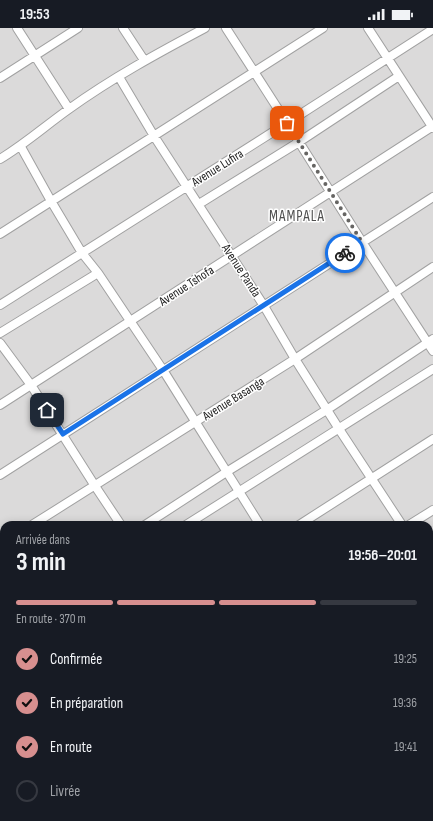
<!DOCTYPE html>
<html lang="fr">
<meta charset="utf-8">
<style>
body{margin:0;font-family:"Sofia Sans Condensed",sans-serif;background:#20242c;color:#f1f3f6;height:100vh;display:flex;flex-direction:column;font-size:15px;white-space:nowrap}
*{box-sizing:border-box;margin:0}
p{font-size:13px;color:#9ea1a6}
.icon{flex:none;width:22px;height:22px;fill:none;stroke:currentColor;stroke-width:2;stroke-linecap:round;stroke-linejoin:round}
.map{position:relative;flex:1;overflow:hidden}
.panel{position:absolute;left:0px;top:493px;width:433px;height:300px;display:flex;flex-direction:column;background:#171b24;border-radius:12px 12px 0 0;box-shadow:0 2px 10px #0003}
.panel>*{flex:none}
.pin{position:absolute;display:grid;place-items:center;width:34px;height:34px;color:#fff;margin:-17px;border-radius:8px;box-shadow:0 2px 6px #0006}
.courier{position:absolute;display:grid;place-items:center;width:40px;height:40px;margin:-20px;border:3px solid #1a73e8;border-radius:50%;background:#fff;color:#222;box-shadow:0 1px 5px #0007}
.overview em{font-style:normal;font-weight:700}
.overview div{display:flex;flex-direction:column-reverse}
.overview{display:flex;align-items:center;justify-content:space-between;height:68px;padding:0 16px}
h1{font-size:26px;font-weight:700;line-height:30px}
.bar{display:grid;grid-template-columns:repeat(4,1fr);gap:6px 4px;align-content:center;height:48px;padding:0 16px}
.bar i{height:5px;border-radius:3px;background:#363941}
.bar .active{background:#d78f8f}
.bar p{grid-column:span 4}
ol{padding:0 16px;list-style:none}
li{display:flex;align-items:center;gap:12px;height:44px}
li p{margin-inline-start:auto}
li .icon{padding:4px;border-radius:50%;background:#d78f8f;color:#111;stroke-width:4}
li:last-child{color:#9ea1a6}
li i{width:22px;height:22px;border:2px solid #363941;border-radius:50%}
.status{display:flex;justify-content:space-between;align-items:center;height:28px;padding:0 20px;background:#171b24;direction:ltr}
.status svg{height:11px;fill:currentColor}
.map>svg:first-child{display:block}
.residential{fill:#dbdada;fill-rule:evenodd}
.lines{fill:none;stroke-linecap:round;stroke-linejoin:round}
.minor-casing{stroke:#a1a1a1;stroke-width:10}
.trunk-casing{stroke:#c83465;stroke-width:15}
.minor{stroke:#fff;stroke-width:8}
.trunk{stroke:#e8b2a1;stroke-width:13}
.done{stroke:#666563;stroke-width:4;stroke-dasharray:0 7.2}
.route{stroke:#1a73e8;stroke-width:5}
.labels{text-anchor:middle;stroke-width:3;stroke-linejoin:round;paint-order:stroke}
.street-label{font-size:13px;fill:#1d1d1d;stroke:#fff}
.quarter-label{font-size:15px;letter-spacing:1px;fill:#505050;stroke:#fff}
</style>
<div class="status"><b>19:53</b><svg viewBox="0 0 49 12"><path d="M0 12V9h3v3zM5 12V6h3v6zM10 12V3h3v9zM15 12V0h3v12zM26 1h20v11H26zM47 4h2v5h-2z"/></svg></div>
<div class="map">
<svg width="433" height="793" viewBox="0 0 433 793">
<rect width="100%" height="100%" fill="#edeae4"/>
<path class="residential" d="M0 0H433V793H0ZM4 497H429V789H4Z"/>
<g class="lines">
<g class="minor-casing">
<path id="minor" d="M17 0 69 81
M123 0 144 32
M226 0 287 95 362 214 433 323
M368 0 433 100
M119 49 154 108 264 278 295 331 339 401 402 497
M0 50 78 0
M21 119 51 173 82 225 98 245 163 342 260 497
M0 131C25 116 45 98 69 81 112 50 158 25 205 0
M199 176 299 114 399 48
M0 206 323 0
M0 277 287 95 433 1
M0 305 98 245
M0 315 31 357 95 458 121 497
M0 377 433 98
M0 447 433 169
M32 497 295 331 433 239
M145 497 228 443 328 381 433 311
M186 497 433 341
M299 497 433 411
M409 497 433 482
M0 517 4 514
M0 532 4 538
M429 540 433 547
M429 554 433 551
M429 586 433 584
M0 616 4 614
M429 658 433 655
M0 689 4 687
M429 744 433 742
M0 753 4 759
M23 789 25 793
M162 789 165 793
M306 789 309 793
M58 793 64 789
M103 793 109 789
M217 793 224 789
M356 793 362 789"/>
</g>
<g class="trunk-casing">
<path id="trunk" d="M429 701 433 698
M287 793 294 789"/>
</g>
<use href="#minor" class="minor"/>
<use href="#trunk" class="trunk"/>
</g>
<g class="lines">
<path class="done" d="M287 95 362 214 345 225"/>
<path class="route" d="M47 382 63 406 345 225"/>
</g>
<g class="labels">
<g class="street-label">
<text transform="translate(217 139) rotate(-32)" y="5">Avenue Lufira</text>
<text transform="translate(242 242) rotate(57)" y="5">Avenue Panda</text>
<text transform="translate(186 257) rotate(-33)" y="5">Avenue Tshofa</text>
<text transform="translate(233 370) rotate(-32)" y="5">Avenue Basanga</text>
</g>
<g class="quarter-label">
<text x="297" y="193">MAMPALA</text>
</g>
</g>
</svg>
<div class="pin" style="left:287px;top:95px;background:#ea580c"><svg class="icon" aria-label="bag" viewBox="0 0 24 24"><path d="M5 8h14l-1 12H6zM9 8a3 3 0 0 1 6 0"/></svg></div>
<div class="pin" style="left:47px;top:382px;background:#1f2937"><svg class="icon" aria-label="home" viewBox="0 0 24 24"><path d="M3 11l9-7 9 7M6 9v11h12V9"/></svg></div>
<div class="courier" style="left:345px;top:225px"><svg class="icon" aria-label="bike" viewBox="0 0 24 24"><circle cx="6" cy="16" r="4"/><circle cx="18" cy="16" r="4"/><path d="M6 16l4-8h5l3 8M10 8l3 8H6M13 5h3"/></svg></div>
<section class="panel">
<div class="overview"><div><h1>3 min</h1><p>Arrivée dans</p></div><em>19:56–20:01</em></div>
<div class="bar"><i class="active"></i><i class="active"></i><i class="active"></i><i></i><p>En route · 370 m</p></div>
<ol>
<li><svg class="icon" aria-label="check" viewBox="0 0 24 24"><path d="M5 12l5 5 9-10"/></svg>Confirmée<p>19:25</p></li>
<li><svg class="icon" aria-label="check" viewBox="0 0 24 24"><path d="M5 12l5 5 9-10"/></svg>En préparation<p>19:36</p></li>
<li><svg class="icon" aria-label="check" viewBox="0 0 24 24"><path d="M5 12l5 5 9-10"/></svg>En route<p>19:41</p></li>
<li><i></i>Livrée</li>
</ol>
</section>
</div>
